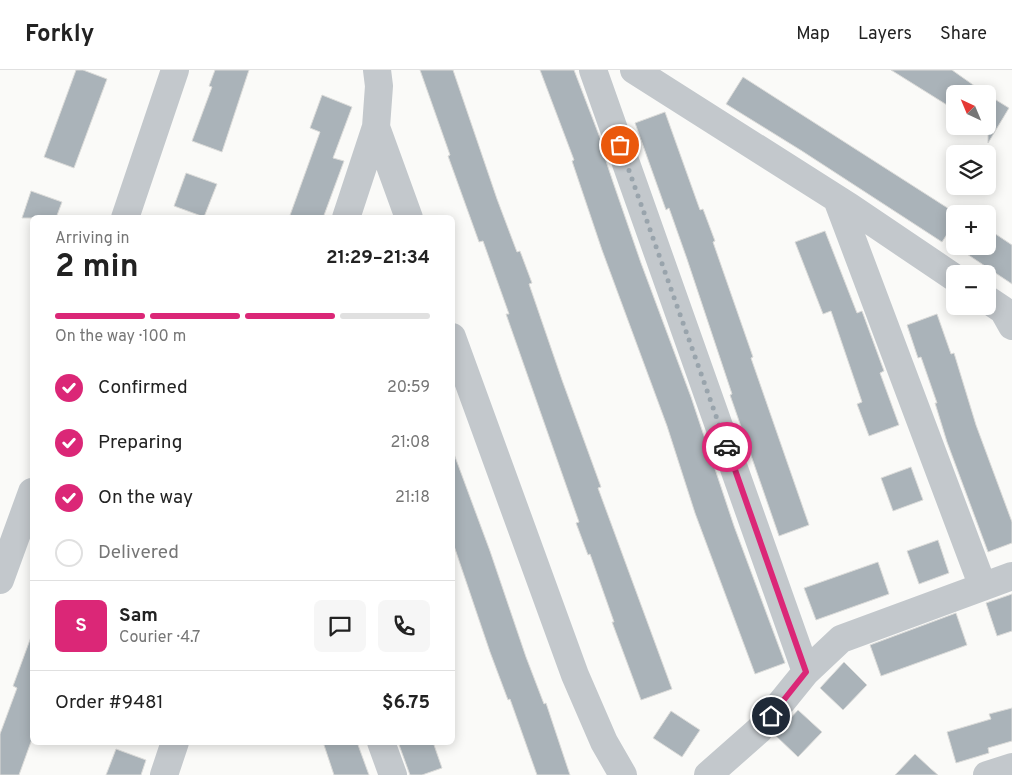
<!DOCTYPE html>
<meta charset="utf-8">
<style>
body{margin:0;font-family:Overpass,sans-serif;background:#f6f6f6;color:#222;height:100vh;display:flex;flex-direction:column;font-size:19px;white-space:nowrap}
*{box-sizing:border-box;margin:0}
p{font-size:16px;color:#767676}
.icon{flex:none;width:28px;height:28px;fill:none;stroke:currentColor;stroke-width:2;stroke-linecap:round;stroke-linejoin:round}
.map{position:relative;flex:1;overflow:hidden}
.drawer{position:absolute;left:30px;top:145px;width:425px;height:530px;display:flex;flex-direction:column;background:#fff;border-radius:8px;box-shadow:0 2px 12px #0003}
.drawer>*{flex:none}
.needle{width:32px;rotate:316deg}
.fabs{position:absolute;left:946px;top:15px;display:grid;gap:10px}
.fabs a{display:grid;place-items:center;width:50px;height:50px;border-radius:8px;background:#fff;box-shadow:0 2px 12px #0003;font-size:25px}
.pin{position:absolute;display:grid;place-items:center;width:42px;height:42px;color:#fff;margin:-21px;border:2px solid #fff;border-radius:50%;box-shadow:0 1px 5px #0007}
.courier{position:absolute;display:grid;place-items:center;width:50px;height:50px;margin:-25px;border:4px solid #db2777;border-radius:50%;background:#fff;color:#222;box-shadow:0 1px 6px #0007}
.overview em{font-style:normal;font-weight:700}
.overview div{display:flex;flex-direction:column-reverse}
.overview{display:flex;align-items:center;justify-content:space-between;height:85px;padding:0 25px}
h1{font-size:32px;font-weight:700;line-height:38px}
.bar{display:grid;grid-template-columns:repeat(4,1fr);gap:8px 5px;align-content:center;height:60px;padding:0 25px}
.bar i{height:6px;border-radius:4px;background:#e0e0e0}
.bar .active{background:#db2777}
.bar p{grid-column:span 4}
.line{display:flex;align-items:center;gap:12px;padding:0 25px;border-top:1px solid #e0e0e0}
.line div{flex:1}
.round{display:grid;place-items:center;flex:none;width:52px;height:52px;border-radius:8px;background:#f6f6f6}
ol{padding:0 25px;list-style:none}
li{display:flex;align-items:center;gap:15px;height:55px}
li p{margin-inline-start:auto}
li .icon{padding:5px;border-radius:50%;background:#db2777;color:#fff;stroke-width:4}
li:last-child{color:#767676}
li i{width:28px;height:28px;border:2px solid #e0e0e0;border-radius:50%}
header{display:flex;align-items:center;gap:30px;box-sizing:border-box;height:70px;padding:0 25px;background:#fff;border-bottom:1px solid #e0e0e0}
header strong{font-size:24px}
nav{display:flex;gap:28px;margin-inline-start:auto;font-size:18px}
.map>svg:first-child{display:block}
.building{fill:#aab3b9;stroke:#dcdcda}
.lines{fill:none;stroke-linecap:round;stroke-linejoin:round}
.minor{stroke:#c3c8cc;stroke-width:28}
.done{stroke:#99a4ac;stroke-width:5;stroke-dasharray:0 9}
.route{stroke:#db2777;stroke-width:6}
</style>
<header>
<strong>Forkly</strong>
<nav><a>Map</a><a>Layers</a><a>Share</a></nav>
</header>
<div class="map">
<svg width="1012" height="705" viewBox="0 0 1012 705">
<rect width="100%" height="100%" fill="#fafaf8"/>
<path class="building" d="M76 0H83L107 9 74 98 44 87Z
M215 0H249L222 82 192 71 212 17 209 16Z
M420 0H453L497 129 517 182 520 181 532 213 529 214 562 310 601 417 598 418 672 619 641 630 612 552H614L590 484 588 485 576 453 579 452 506 244H509L483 171 479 172 448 86 450 85Z
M540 0H574L602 73H600L613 112 641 193 691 327 734 456 785 593 755 604 695 443 667 356 602 180 572 91 574 90Z
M891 0H952L986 24H954L947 35Z
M743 7 957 144H955V152L942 172 802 81 726 34Z
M322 25 352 37 333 88 344 91 323 148H289L320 62 310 58Z
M988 25 1009 38 988 73Z
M665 42 700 140 703 139 715 171 713 172 753 287 751 288 809 455 779 466 730 325 732 324 687 189 669 138 666 140 635 53Z
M186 103 217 114 204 147 174 136Z
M31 121 62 132 56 148H22Z
M988 159 1012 175V214L955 176H988Z
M825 161 857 243 862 241 884 301 880 303 899 355 869 366 857 334 862 332 831 241 823 244 795 172Z
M937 244 951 284 954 283 976 355 1012 452V473L988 482 947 372 935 333H937L921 287 918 288 907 255Z
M452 384H454L490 481 526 587 544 634 546 633 570 705H537L510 629 508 630 490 582 452 470Z
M911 397 923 430 893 441 881 408Z
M938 470 949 503 919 514 907 481Z
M878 492 889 524 816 550 804 518Z
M1012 524V561L997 566 986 533Z
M956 543 967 575 881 606 870 575Z
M31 567H32V669L19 705H0V664L17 618 13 616Z
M844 592 867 615 843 640 820 618Z
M1012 638V671L988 678 989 683 956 693 947 662 991 649 989 644Z
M798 640 822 662 798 687 775 665Z
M671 641 700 660 682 687 653 668Z
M323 672H357L369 705H334Z
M398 672H433L442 698 422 705H410Z
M116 679 146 690 141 705H106Z
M915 684 930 698 938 705H895Z"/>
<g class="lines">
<path class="minor" d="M377 0 379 16 376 57 409 148
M593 0 806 602
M634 0 850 137 955 208
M837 129 983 517
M125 148 175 0
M346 148 376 57
M988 230 1003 240 1012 256
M452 267 575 605 604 672 623 705
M0 510 32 422
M381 672 393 705
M164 705 175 672
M708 705 759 660 806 602 841 569 1012 506
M987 705 1012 697"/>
</g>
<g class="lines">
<path class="done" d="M620 75 727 377"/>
<path class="route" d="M727 377 806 602 771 646"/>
</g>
</svg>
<div class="fabs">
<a><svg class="needle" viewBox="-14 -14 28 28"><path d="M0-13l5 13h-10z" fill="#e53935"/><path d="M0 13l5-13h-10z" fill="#767676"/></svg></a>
<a><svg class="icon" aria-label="layers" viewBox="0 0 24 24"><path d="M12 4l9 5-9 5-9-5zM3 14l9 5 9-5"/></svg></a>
<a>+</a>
<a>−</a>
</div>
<div class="pin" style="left:620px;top:75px;background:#ea580c"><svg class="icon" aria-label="bag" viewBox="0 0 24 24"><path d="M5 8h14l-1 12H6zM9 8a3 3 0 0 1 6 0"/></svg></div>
<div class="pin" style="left:771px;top:646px;background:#1f2937"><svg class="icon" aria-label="home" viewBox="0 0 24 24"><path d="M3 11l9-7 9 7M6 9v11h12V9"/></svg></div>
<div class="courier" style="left:727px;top:377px"><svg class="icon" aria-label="car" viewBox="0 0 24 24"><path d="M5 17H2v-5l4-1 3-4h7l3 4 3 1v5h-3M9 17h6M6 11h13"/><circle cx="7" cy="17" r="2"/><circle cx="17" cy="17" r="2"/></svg></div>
<section class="drawer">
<div class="overview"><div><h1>2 min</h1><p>Arriving in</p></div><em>21:29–21:34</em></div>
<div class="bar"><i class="active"></i><i class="active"></i><i class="active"></i><i></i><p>On the way · 100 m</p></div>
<ol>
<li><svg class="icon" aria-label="check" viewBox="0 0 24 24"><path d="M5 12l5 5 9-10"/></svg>Confirmed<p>20:59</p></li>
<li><svg class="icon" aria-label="check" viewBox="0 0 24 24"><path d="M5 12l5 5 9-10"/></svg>Preparing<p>21:08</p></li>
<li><svg class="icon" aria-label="check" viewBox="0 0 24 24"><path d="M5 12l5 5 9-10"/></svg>On the way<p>21:18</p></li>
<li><i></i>Delivered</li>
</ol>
<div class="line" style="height:90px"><b class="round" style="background:#db2777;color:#fff">S</b><div><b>Sam</b><p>Courier · 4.7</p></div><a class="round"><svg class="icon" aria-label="chat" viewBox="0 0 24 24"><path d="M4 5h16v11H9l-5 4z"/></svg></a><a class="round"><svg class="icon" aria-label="phone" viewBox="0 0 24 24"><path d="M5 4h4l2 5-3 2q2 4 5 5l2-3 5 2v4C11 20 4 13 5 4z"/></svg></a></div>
<div class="line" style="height:65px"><div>Order #9481</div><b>$6.75</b></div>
</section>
</div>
